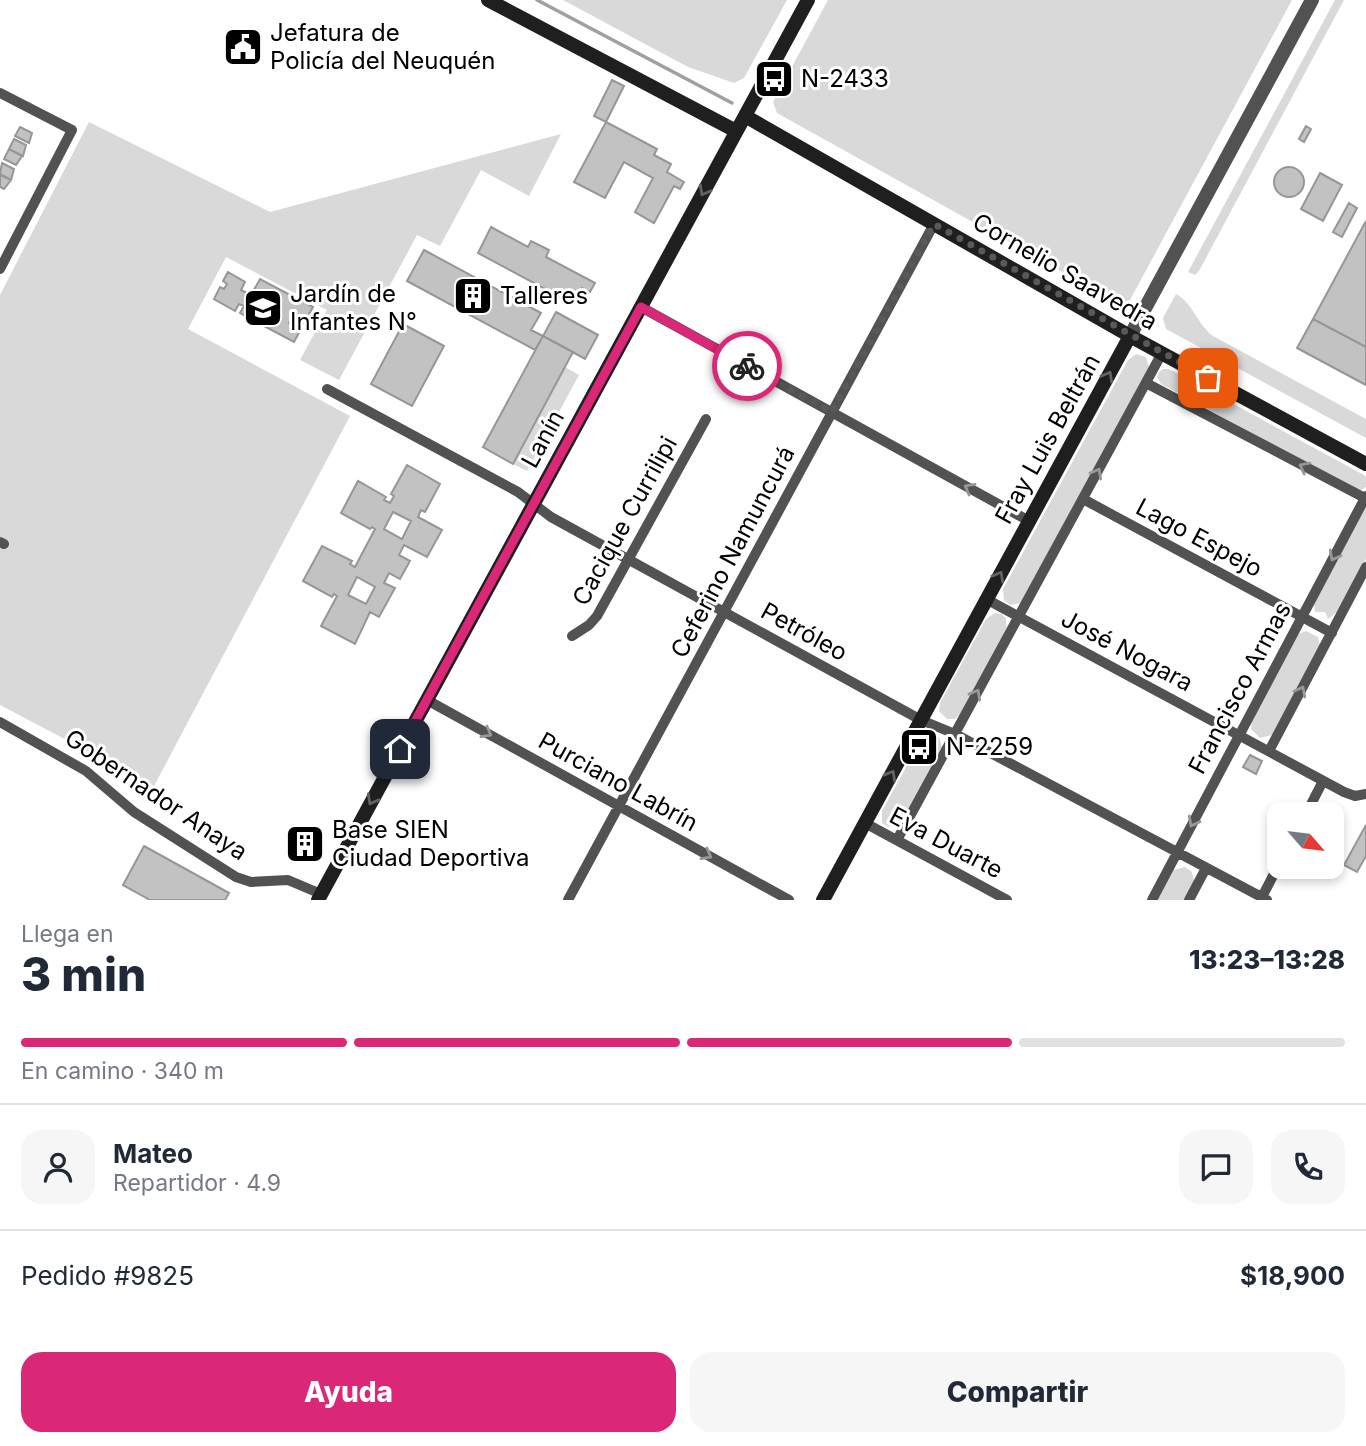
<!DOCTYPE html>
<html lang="es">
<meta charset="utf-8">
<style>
body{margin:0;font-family:Inter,sans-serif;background:#f6f6f7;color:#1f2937;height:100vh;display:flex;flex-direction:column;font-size:26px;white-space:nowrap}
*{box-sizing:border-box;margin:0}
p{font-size:23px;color:#747a83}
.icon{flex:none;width:38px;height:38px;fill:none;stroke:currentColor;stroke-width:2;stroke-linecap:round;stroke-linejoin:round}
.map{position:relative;height:900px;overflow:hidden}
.panel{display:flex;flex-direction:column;background:#fff;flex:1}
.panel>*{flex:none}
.needle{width:46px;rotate:118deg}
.tools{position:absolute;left:1267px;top:802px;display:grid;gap:14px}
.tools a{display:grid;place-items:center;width:77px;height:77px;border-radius:14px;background:#fff;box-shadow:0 4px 10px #0003;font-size:35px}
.pin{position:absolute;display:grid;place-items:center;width:60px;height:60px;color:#fff;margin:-30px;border-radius:14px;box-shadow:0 4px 10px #0006}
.courier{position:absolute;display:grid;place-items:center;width:70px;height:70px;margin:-35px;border:5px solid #db2777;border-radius:50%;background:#fff;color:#222;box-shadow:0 2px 9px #0007}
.head em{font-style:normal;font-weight:800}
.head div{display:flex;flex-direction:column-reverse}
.head{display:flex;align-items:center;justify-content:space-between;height:119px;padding:0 21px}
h1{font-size:46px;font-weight:800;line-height:52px}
.bar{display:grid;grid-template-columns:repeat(4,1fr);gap:10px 7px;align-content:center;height:84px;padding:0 21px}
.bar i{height:9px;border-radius:5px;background:#e0e1e3}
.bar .current{background:#db2777}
.bar p{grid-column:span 4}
.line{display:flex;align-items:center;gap:18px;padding:0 21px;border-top:2px solid #e0e1e3}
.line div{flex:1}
.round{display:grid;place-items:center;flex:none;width:74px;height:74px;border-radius:21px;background:#f6f6f7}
.cta{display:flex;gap:14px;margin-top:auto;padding:14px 21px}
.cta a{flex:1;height:80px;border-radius:21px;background:#db2777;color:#fff;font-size:28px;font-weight:800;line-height:80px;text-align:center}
.cta a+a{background:#f6f6f7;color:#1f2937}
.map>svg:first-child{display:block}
.green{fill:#d9d9d9}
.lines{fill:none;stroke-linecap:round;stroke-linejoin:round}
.stream{stroke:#a0a0a0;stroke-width:3.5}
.building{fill:#c2c2c2;stroke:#969696;stroke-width:2;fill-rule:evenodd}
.minor{stroke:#525252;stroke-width:10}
.tertiary{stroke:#525252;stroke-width:14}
.secondary{stroke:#1f1f1f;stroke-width:14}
.oneway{stroke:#626262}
.oneway2{stroke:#979797}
.done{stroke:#595959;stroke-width:7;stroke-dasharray:0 12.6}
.route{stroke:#db2777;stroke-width:9}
.labels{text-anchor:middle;stroke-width:6;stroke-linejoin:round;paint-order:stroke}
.poi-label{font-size:24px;fill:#000;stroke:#fff;text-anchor:start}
.street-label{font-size:24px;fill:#000;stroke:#fff}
</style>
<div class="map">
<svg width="1366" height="900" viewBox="0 0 1366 900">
<rect width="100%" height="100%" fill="#fff"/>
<path class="green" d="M563 0H787L744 78 734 83 688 67Z
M828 0H1292L1130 300 1118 303 777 113 773 102Z
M1335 0H1344L1199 271 1195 275 1188 272Z
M89 122 270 212 561 134 529 196 481 170 440 246 417 235 339 380 300 360 327 310 226 257 188 329 350 416 154 786 0 705V295Z
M1176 294C1193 303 1197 324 1213 336L1366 419V438L1166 329 1163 318Z
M1136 354 1146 357 1149 367 1021 603 1010 605 1004 600 1003 589 1128 360Z
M565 367 579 375 527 471 513 464Z
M1163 369H1169L1364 475 1366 477V487L1361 490 1356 489 1161 384 1157 377 1159 372Z
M1366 505V559L1337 612 1328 619 1325 612H1315L1314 604Z
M995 613 1002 614 1006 619V629L960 714 955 719H947L939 711 940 703 986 619Z
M1306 631 1318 637 1320 645 1272 735 1260 738 1251 729 1252 720 1298 634Z
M932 734 939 737 942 747 899 825 888 827 882 823V811L921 740 925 735Z
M1185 867 1192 872 1194 881 1185 900H1156L1173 870Z"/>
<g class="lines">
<path class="stream" d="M537 0 732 103"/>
</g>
<path class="building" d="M612 80 624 86 606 122 594 116Z
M606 122 657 149 654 155 671 164 667 172 684 182 680 189 674 186 654 223 635 212 653 178 624 162 605 198 574 182Z
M1306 126 1311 129 1304 142 1299 139Z
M20 127 32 133 29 143 15 136Z
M14 139 26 145 23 156 9 149Z
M9 149 22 156 16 165 4 159Z
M2 163 14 169 11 180 0 174Z
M1274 182a15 15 0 1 1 30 0a15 15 0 1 1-30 0Z
M1320 173 1342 185 1323 221 1301 209Z
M0 175 11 180 4 189 0 187Z
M1349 203 1357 208 1342 237 1333 232Z
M1366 221V347L1313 319Z
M491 227 528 247 531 241 549 250 546 257 595 283 590 292 582 288 573 304 478 253Z
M424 250 541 313 531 330 543 336 535 350 407 281Z
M228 272 245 282 241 290 251 295 260 279 313 307 304 324 292 317 289 323 301 329 294 342 264 326 268 319 263 316 259 324 240 313 244 306 239 304 235 311 214 299 220 287 224 289 227 284 223 281Z
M556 312 598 335 585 359 543 336Z
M1313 319 1366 347V385L1297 348Z
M403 324 444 346 412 406 371 384Z
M543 336 573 352 513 464 483 447Z
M407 465 440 484 425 512 421 510 418 517 442 530 427 557 404 545 399 555 410 561 400 579 389 573 384 583 395 588 379 617 370 612 355 644 321 626 337 596 334 594 332 597 303 581 322 546 352 561 350 564 355 567 375 529 372 527 370 529 341 513 358 481 386 497 384 500 390 503 394 496 391 494ZM393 512 411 521 402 539 384 529ZM357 577 375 587 366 604 348 595Z
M1250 755 1262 761 1256 774 1243 767Z
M1366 825V856L1357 872 1344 865Z
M309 832 318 837 307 857 293 850 301 834 306 837Z
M144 846 229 893 225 900H150L123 885Z"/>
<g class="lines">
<path class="minor" d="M0 93 72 130 0 269
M641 307 1029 521
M1146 383 1365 498
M327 389 518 492 551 517 921 720 955 734 1267 900
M1083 499 1332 633
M0 542 4 544
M986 599 1344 792 1355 796 1366 794
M572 636 589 625 597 616 706 419
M427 700 789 900
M0 722 86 771 134 812 236 877 251 882 288 880 321 894
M1269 751 1366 567
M1306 814 1323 781
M865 823 1007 900
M897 840 1162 353
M1262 897 1279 864
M568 900 934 224
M1152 900 1366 496
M1189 900 1206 868"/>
<path class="tertiary" d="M1130 336 1312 0"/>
<path class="secondary" d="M488 0 736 131
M745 116 1130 336 1366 464
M318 900 808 0
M823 900 1130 336"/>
</g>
<defs><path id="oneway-chevron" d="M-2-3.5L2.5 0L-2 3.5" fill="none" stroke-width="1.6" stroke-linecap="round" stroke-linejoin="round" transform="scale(1.75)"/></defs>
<g class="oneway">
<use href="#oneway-chevron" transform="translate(704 191) rotate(119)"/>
<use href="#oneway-chevron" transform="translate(1108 376) rotate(-61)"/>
<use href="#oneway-chevron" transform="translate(999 576) rotate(-61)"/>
<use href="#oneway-chevron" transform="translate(891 775) rotate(-61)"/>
<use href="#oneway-chevron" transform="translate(372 800) rotate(119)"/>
</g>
<g class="oneway2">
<use href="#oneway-chevron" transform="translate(1304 467) rotate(-152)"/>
<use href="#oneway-chevron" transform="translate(1097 473) rotate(-61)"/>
<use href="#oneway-chevron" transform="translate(969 488) rotate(-151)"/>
<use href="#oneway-chevron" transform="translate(1334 556) rotate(118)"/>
<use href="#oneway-chevron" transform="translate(1301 691) rotate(-62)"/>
<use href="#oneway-chevron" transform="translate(976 694) rotate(-61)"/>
<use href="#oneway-chevron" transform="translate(487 733) rotate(29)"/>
<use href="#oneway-chevron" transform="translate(1193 822) rotate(118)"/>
<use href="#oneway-chevron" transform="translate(707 855) rotate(29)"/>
</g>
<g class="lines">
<path class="done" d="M747 366 832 412 934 224 1208 378"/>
<path class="route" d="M400 749 641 307 747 366"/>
</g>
<defs>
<g id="civic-square" transform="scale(2.0125)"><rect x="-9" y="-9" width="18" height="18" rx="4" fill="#000" stroke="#fff"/><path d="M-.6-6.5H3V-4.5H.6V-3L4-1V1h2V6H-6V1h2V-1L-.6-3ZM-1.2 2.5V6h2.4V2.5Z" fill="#fff"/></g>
<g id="bus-square" transform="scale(2.0125)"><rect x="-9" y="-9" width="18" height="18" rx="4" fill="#000" stroke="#fff"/><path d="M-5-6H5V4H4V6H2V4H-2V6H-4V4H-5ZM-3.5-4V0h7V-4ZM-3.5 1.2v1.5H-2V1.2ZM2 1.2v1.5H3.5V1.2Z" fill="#fff"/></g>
<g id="building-square" transform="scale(2.0125)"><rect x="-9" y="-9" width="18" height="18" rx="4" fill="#000" stroke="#fff"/><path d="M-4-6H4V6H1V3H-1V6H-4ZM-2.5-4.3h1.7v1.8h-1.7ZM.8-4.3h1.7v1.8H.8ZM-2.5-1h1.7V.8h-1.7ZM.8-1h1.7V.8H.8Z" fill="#fff"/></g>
<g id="school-square" transform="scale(2.0125)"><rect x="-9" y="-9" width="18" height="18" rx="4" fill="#000" stroke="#fff"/><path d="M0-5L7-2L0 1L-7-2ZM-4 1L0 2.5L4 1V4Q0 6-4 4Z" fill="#fff"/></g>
</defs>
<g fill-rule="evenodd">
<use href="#civic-square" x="243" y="47"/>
<use href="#bus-square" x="774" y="79"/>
<use href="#building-square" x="473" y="296"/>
<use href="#school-square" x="263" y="308"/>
<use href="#bus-square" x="919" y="747"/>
<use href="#building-square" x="305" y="844"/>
</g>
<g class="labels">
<g class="poi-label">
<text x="270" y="41">Jefatura de<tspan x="270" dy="28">Policía del Neuquén</tspan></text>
<text x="801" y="87">N-2433</text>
<text x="290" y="302">Jardín de<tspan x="290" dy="28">Infantes N°</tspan></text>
<text x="500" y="304">Talleres</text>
<text x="946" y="755">N-2259</text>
<text x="332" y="838">Base SIEN<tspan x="332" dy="28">Ciudad Deportiva</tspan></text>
</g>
<g class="street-label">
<text transform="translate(1065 272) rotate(30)" y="8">Cornelio Saavedra</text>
<text transform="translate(543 439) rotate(-61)" y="8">Lanín</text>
<text transform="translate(1048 439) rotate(-61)" y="8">Fray Luis Beltrán</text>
<text transform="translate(625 521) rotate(-61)" y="8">Cacique Currilipi</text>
<text transform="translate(1199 538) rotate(28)" y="8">Lago Espejo</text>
<text transform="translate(733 552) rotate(-62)" y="8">Ceferino Namuncurá</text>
<text transform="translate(804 632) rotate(29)" y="8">Petróleo</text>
<text transform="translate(1127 651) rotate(28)" y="8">José Nogara</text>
<text transform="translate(1240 688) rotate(-62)" y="8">Francisco Armas</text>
<text transform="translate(618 782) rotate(29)" y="8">Purciano Labrín</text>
<text transform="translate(156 795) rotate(34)" y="8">Gobernador Anaya</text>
<text transform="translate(946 843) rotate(28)" y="8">Eva Duarte</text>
</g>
</g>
</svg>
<div class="tools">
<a><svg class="needle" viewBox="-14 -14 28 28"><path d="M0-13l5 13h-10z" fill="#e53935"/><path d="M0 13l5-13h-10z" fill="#747a83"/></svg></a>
</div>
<div class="pin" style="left:1208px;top:378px;background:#ea580c"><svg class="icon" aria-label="bag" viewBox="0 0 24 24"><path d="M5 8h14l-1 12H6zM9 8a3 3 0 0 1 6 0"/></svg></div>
<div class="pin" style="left:400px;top:749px;background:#1f2937"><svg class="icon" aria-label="home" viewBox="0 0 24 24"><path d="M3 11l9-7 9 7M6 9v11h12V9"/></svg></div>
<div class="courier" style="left:747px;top:366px"><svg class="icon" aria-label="bike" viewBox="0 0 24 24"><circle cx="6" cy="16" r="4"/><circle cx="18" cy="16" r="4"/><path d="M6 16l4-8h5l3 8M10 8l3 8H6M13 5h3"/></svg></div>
</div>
<section class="panel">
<div class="head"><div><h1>3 min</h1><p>Llega en</p></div><em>13:23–13:28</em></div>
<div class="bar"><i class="current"></i><i class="current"></i><i class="current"></i><i></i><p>En camino · 340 m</p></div>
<div class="line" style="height:126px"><a class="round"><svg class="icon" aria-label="person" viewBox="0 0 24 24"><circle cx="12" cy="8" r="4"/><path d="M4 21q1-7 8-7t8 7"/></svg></a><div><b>Mateo</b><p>Repartidor · 4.9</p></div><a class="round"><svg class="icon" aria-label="chat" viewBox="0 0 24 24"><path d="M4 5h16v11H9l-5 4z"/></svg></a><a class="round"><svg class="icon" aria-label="phone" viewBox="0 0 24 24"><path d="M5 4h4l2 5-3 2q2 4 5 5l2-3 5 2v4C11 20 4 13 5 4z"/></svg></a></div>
<div class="line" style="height:91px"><div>Pedido #9825</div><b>$18,900</b></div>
<div class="cta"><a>Ayuda</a><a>Compartir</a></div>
</section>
